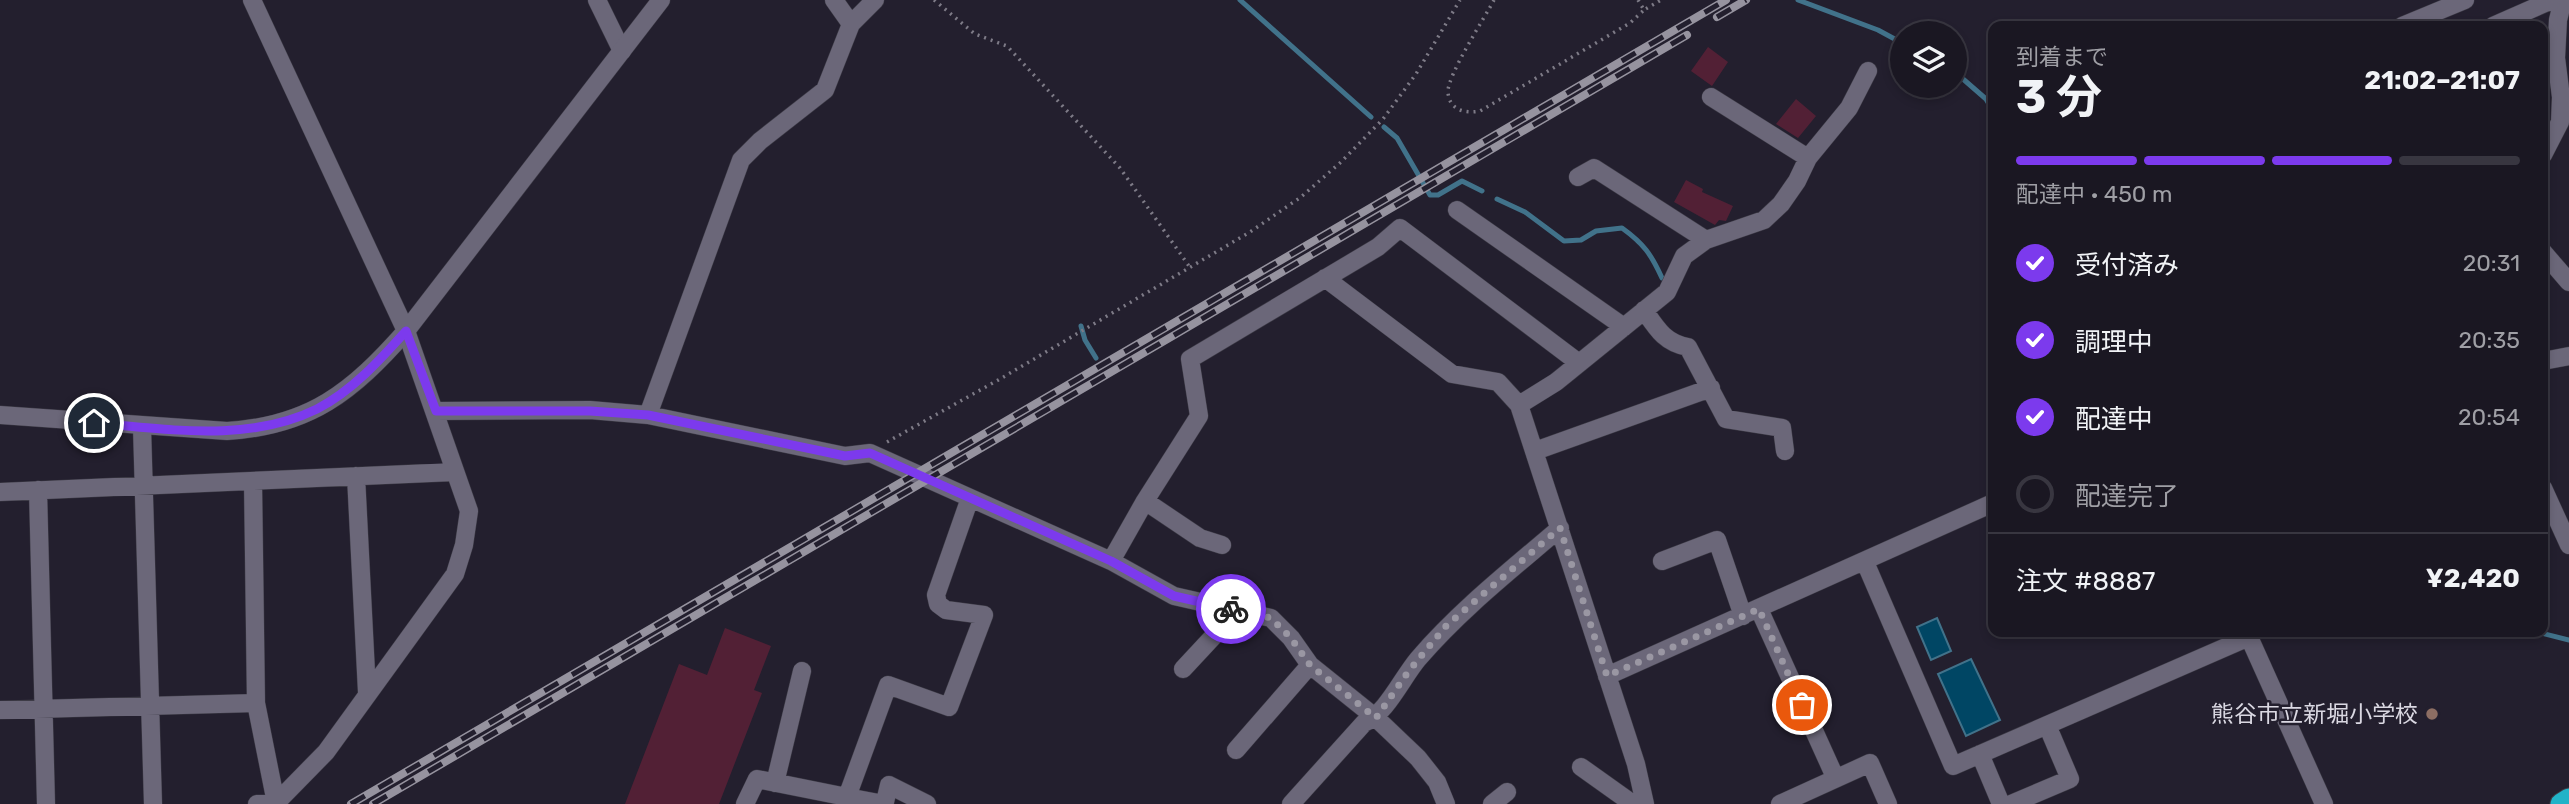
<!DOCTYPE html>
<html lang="ja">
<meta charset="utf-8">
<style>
body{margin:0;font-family:Rubik,"Noto Sans JP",sans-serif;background:#27242f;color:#f1f3f6;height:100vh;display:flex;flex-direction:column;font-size:26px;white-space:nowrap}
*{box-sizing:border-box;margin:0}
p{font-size:23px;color:#9f9fa5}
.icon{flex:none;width:38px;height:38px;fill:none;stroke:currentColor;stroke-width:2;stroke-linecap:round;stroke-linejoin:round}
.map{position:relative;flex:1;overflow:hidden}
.details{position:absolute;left:1988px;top:21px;width:560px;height:616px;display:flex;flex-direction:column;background:#1a1722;border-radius:14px;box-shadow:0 4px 10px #0003,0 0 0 2px #383640}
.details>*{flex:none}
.controls{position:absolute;left:1890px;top:21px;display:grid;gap:14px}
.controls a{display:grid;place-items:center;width:77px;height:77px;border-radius:50%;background:#1a1722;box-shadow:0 4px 10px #0003,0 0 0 2px #383640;font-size:35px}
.pin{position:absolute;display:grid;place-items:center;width:60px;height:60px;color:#fff;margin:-30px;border:4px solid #fff;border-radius:50%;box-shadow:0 2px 7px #0007}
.courier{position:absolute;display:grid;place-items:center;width:70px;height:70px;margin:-35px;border:5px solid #7c3aed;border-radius:50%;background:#fff;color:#222;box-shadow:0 2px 9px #0007}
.head em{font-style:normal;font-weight:700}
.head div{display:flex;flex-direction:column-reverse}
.head{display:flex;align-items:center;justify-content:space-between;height:119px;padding:0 28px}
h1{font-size:46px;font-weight:700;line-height:52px}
.bar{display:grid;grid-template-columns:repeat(4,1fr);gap:10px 7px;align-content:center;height:84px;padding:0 28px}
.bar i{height:9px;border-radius:5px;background:#383640}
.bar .current{background:#7c3aed}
.bar p{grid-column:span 4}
.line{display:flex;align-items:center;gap:18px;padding:0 28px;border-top:2px solid #383640}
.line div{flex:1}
ol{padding:0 28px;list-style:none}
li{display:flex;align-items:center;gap:21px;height:77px}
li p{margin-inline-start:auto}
li .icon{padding:7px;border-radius:50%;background:#7c3aed;color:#fff;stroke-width:4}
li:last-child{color:#9f9fa5}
li i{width:38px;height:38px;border:4px solid #383640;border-radius:50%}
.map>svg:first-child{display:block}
.water{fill:#004664;stroke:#41728a;stroke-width:2}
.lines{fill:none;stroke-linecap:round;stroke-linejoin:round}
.stream{stroke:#41728a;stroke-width:5}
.building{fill:#522035}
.street-casing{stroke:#3d3b46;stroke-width:19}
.secondary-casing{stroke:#3d3b46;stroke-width:19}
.highway-casing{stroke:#3d3b46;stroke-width:23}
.path{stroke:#7e7b87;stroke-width:3.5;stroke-dasharray:2 5;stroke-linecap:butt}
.street{stroke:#6b6779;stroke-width:18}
.secondary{stroke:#6b6779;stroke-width:18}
.highway{stroke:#21b3c8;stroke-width:21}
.rail-casing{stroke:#96939f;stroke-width:8}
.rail{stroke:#231f2e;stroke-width:5;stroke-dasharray:16;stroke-linecap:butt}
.done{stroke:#9a97a3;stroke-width:7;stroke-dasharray:0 12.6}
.route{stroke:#7c3aed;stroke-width:9}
.education-dot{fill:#8d6e63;stroke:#231f2e;stroke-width:2.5}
.labels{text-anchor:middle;stroke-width:5;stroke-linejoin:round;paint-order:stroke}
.poi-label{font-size:23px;fill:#dad8e2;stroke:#231f2e;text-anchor:end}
</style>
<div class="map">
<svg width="2569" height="804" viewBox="0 0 2569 804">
<rect width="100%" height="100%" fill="#231f2e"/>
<path class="water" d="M1937 618 1951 651 1931 660 1917 627Z
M1971 659 2000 720 1966 736 1938 674Z"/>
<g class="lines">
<path class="stream" d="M1240 0 1371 117
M1798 0 1878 30 1902 43
M1955 72 1986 99 1993 111
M1384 127 1397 138 1430 195H1438L1462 181 1482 191
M1497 199 1525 212 1564 241 1581 240 1596 231 1622 228C1644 244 1651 254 1662 278
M1081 326 1085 340 1096 358
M2537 632 2569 640"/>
</g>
<path class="building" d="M1708 47 1728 62 1712 86 1691 71Z
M1796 99 1816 116 1798 138 1776 124Z
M1686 180 1703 189 1702 192 1733 206 1726 221 1719 220 1715 225 1674 202Z
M725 628 771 646 754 690 762 693 719 804H625L679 664 707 675Z"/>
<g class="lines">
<g class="street-casing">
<path id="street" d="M597 0 622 51
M834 0 851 24
M2402 26 2465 0
M2493 26 2552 0
M1711 97 1808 158
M2543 155 2560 122 2561 97 2556 58 2558 20 2563 0
M1578 177 1594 168 1706 240
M1457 210 1624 327
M2543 252 2569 282
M1325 278 1452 374 1498 382 1519 405 1636 764 1645 804
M1644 310C1657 329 1665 343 1688 347L1726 419 1782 428 1785 451
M2543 361 2569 356
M1519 405 1556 382 1667 292 1684 256 1706 240 1764 220 1781 204 1797 181 1808 158 1849 108 1868 71
M435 411 590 410 648 415 845 456 870 453 1111 561 1174 596 1271 618 1291 638 1310 665 1376 718 1418 758 1437 782 1446 804
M648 415 741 160 760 141 825 90 851 24 875 0
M142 427 153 804
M1535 451 1711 388
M356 476 367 692
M253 481 256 703
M2543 488 2569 545
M38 490 46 804
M0 492 454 472
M1145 501 1200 538 1222 545
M1111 561 1145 501 1199 416 1190 359 1378 247 1400 228 1579 363
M1662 561 1717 540 1743 616
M1865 562 1953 766 2249 637 2324 804
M1759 609 1835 777
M1183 669 1237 611
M1607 676 1993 503
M0 710 256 703 276 803 274 804
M1236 750 1310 665
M1980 754 2001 804
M1581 767 1633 804
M775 783 802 671
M885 802 889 785 927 804
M257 804 276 803 326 752 455 574 464 545 469 511 406 331
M745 804 757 779 847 797
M884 804 847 797 888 685 949 707 984 615 946 610 938 604 936 595 970 498
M1291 804 1364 723C1386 714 1402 678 1418 659 1460 610 1511 570 1560 528
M1492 804 1507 792
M1780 804 1870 763 1888 804
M2011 804 2070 779 2047 725"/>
</g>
<g class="secondary-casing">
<path id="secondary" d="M252 0 406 331
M0 415 227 431C310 426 352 392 406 331L661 0"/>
</g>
<g class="highway-casing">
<path id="highway" d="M2561 804 2569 799"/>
</g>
<path class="path" d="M934 0 975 34 1007 46 1120 168 1189 266
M1494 0C1485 17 1447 76 1448 92 1449 110 1465 114 1480 111L1630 23 1644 10
M1638 0 1644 10 1661 0
M887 442 1000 379 1250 232 1301 197 1341 162 1383 119 1416 74 1460 0"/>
<use href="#street" class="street"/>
<use href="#secondary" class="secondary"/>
<use href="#highway" class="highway"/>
<g class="rail-casing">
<path id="rail" d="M1717 17 1746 0
M351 804 1726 0
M373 804 1687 35"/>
</g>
<use href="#rail" class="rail"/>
</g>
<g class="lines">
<path class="done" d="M1231 609 1271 618 1291 638 1310 665 1376 718 1408 672 1446 626 1560 528 1607 676 1759 609 1802 705"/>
<path class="route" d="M94 423C168 429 248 443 317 409 352 391 380 360 406 331L436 411H590L648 415 845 456 870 453 1111 561 1174 596 1231 609"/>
</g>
<circle class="education-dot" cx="2432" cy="714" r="7"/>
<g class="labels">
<g class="poi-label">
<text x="2418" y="722">熊谷市立新堀小学校</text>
</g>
</g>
</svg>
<div class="controls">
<a><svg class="icon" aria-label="layers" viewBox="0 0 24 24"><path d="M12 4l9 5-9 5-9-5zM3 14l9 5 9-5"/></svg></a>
</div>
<div class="pin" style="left:1802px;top:705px;background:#ea580c"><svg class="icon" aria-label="bag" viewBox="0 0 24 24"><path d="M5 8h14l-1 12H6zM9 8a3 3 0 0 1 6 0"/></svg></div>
<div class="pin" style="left:94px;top:423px;background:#1f2937"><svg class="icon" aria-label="home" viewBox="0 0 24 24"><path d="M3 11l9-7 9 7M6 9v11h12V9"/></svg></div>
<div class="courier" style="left:1231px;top:609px"><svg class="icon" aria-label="bike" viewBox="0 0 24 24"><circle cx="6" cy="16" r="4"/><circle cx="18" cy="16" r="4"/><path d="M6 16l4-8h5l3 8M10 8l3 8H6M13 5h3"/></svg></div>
<section class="details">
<div class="head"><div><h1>3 分</h1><p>到着まで</p></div><em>21:02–21:07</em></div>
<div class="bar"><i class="current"></i><i class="current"></i><i class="current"></i><i></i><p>配達中 · 450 m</p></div>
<ol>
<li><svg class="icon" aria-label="check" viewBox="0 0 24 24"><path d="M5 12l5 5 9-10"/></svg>受付済み<p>20:31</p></li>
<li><svg class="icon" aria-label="check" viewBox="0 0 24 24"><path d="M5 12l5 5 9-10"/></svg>調理中<p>20:35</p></li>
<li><svg class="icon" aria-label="check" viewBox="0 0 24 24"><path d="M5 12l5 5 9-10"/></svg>配達中<p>20:54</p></li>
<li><i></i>配達完了</li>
</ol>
<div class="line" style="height:91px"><div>注文 #8887</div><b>¥2,420</b></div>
</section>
</div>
